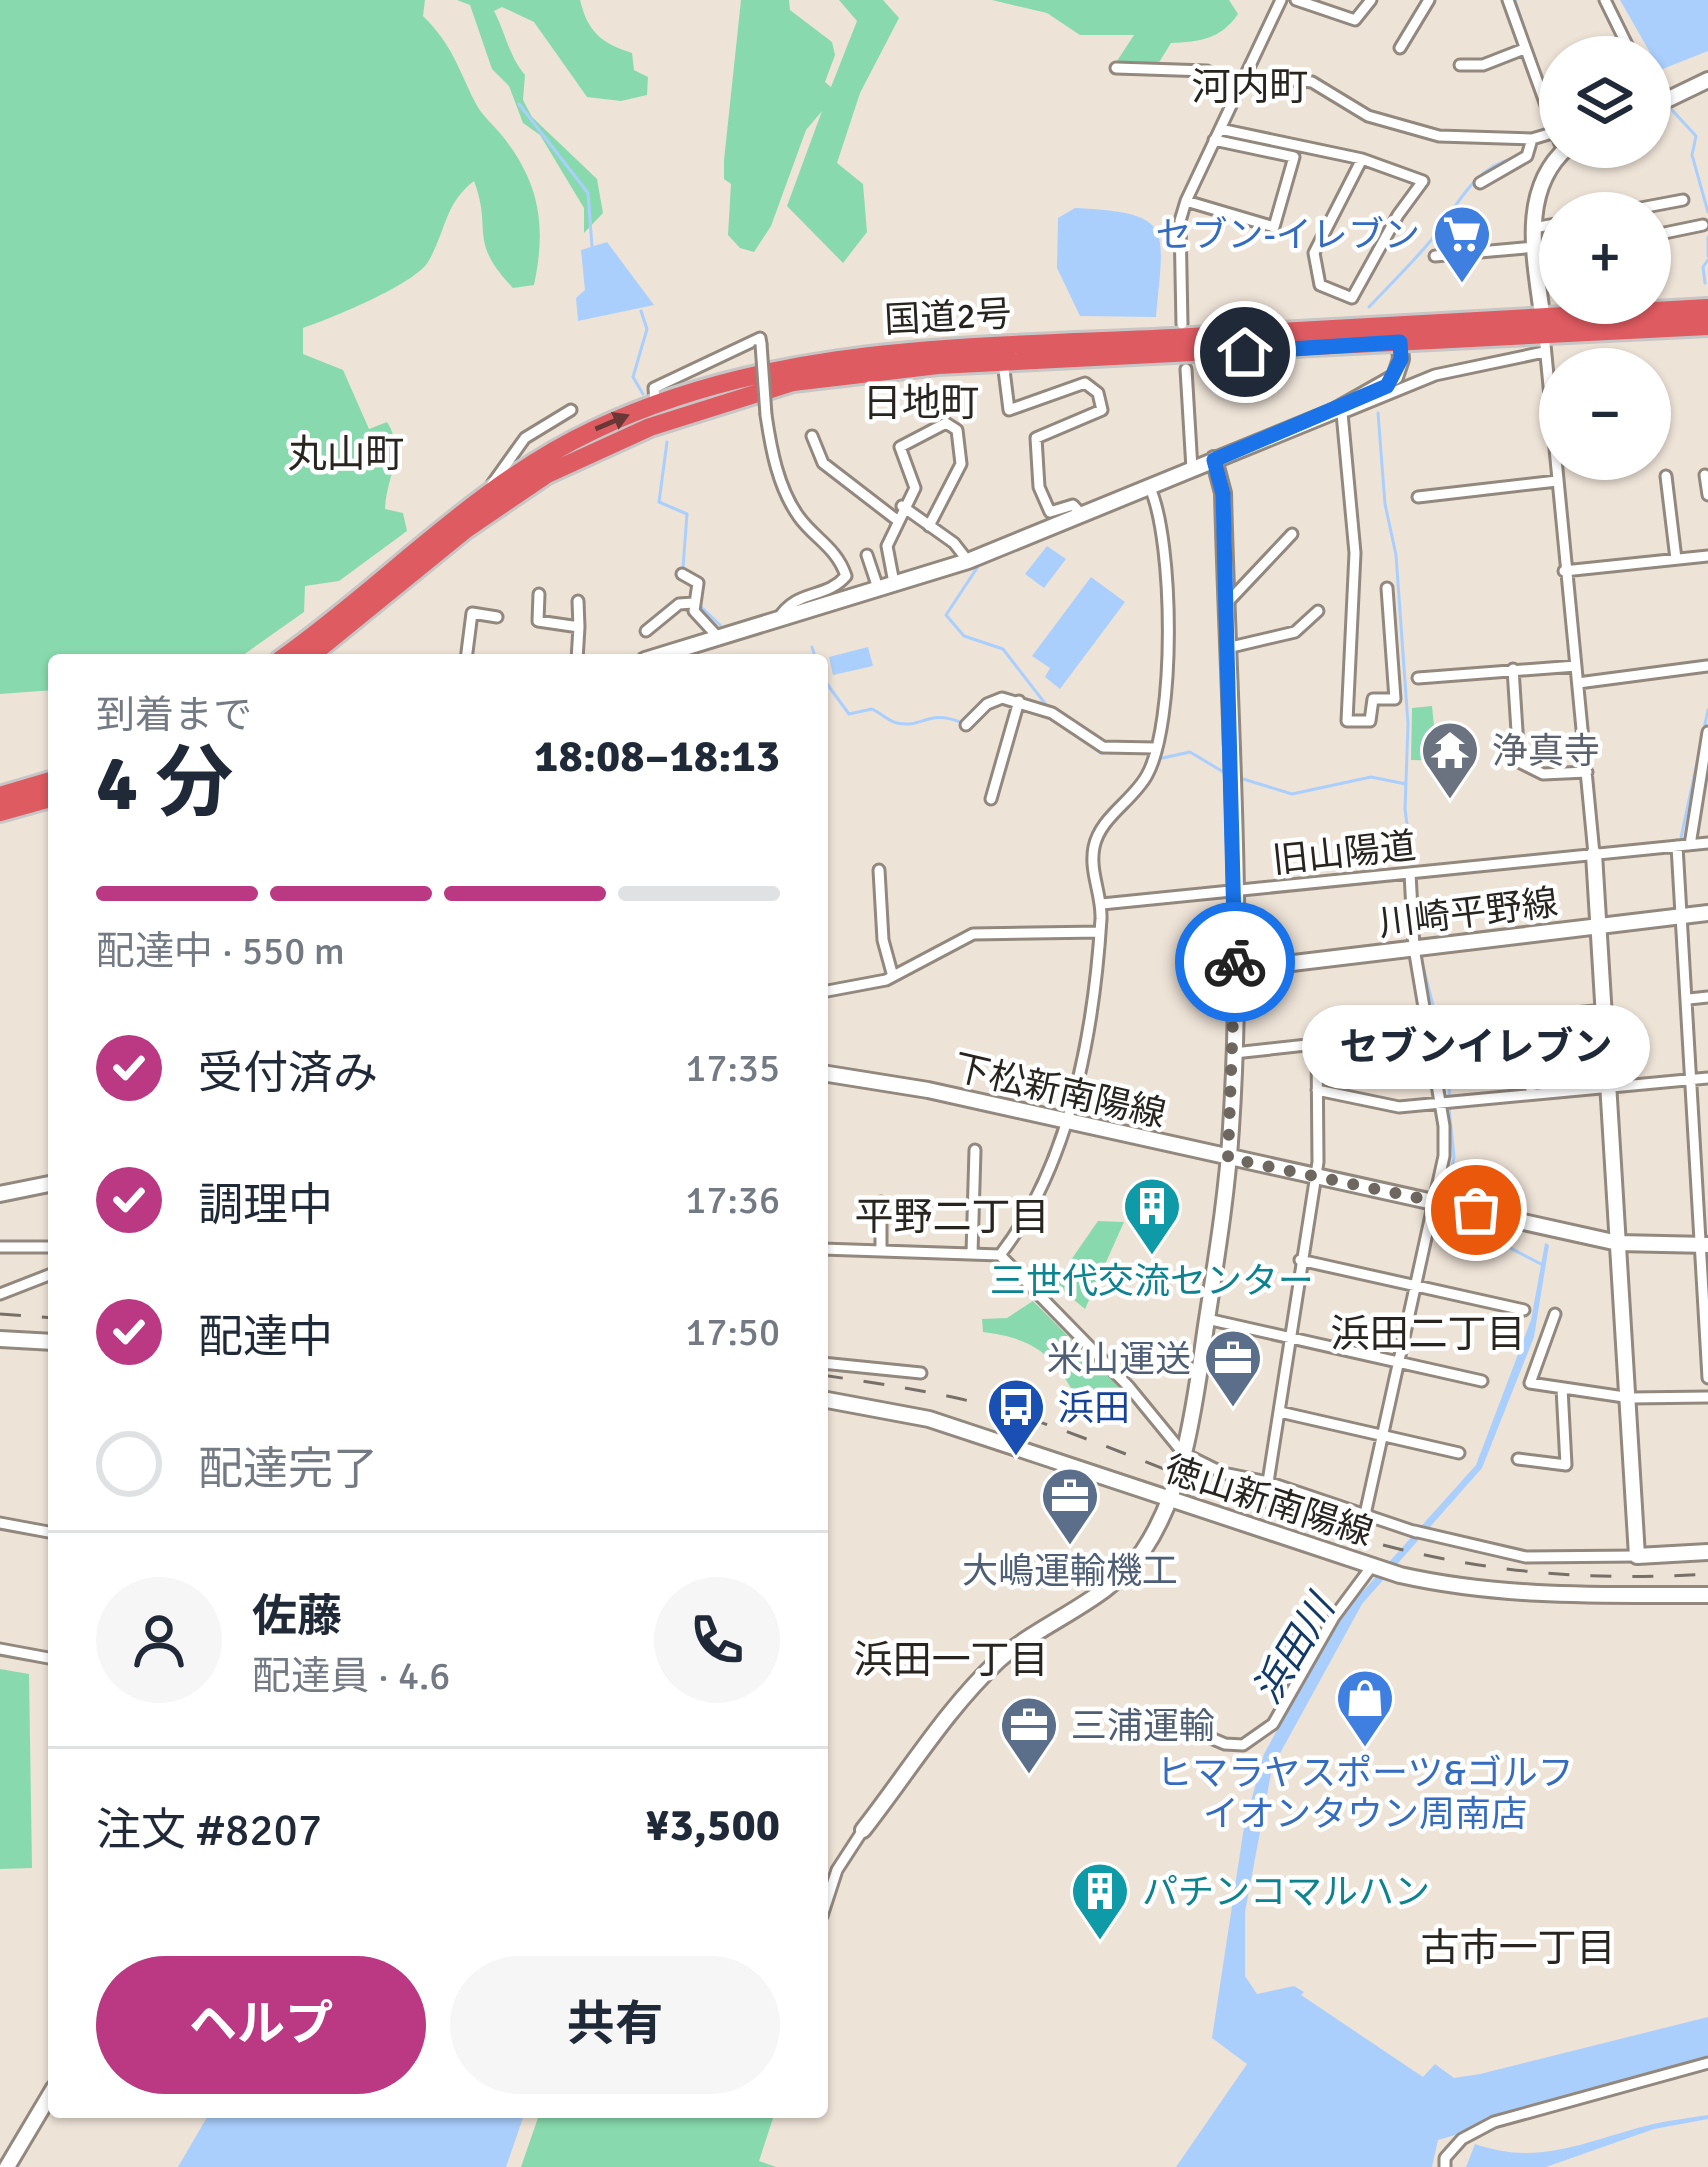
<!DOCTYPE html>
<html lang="ja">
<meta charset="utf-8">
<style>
body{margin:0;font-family:Signika,"Noto Sans JP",sans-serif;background:#f6f6f7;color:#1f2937;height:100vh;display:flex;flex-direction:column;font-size:45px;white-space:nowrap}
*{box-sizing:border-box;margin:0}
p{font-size:39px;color:#747a83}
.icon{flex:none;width:66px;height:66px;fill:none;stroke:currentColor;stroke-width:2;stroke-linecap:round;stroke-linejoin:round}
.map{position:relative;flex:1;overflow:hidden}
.sheet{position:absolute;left:48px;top:654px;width:780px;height:1464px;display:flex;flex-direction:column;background:#fff;border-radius:12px;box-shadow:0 3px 9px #0004}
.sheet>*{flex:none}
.controls{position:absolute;left:1539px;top:36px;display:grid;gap:24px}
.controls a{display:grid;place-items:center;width:132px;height:132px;border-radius:50%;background:#fff;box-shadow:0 3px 9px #0004;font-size:60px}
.pin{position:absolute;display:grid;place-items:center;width:102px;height:102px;color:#fff;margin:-51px;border:6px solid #fff;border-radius:50%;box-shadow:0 3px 12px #0007}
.courier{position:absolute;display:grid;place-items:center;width:120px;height:120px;margin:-60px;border:9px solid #1a73e8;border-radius:50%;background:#fff;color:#222;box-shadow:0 3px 15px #0007}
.bubble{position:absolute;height:84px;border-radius:42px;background:#fff;box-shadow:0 3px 9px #0004;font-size:39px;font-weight:700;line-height:84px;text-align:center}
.head em{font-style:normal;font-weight:700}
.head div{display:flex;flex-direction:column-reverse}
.head{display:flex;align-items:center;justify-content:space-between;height:204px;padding:0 48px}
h1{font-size:78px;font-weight:700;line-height:90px}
.bar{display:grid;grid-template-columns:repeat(4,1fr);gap:18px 12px;align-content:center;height:144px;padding:0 48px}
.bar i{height:15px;border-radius:9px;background:#e0e1e3}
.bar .on{background:#ba3982}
.bar p{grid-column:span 4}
.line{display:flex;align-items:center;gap:30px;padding:0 48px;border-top:3px solid #e0e1e3}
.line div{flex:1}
.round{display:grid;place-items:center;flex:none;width:126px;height:126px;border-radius:63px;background:#f6f6f7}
ol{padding:0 48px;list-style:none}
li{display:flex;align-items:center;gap:36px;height:132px}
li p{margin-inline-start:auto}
li .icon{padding:12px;border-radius:50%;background:#ba3982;color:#fff;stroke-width:4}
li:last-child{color:#747a83}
li i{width:66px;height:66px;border:6px solid #e0e1e3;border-radius:50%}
.cta{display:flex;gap:24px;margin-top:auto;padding:24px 48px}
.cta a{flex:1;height:138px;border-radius:72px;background:#ba3982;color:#fff;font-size:48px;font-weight:700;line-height:138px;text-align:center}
.cta a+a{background:#f6f6f7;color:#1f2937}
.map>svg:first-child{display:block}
.green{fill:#88daae}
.water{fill:#abcffd}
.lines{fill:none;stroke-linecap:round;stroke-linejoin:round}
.stream{stroke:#abcffd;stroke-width:3}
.street-casing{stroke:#92887e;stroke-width:15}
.secondary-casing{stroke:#92887e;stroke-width:20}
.highway-casing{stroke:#c7c6c5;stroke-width:24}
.street{stroke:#fff;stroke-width:9}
.secondary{stroke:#fff;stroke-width:14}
.highway{stroke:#de5b61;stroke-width:18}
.rail{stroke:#777068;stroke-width:3;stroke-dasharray:21 21;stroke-linecap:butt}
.street-bridge-casing{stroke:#92887e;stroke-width:15;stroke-linecap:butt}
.street-bridge{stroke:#fff;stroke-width:9}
.oneway{fill:#683736}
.done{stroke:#6d675f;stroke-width:12;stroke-dasharray:0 21.6}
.route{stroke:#1a73e8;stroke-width:15}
.labels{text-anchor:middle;stroke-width:9;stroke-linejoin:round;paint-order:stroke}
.shop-label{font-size:36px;fill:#366cbe;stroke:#fff;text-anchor:end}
.street-label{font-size:36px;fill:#28241f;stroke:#fff}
.worship-label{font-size:36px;fill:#5b616d;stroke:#fff;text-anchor:start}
.culture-label{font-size:36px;fill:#0d838f;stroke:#fff}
.service-label{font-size:36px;fill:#4e5e75;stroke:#fff;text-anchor:end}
.transit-label{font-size:36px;fill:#164399;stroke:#fff;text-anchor:start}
.neighbourhood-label{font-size:39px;fill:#28241f;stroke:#fff}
.water-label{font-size:39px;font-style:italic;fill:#123a69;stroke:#fff}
</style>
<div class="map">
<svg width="1708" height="2167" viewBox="0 0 1708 2167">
<rect width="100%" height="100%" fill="#eee3d7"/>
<path class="green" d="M0 0H425L423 16C453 46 457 66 475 102 481 115 495 126 504 138 541 186 546 228 534 285L513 288C467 240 493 231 474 181 444 204 446 232 428 262 415 284 330 319 303 328V354L343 370 369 429 387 422C407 454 386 476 385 509L403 513 407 531 339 581 305 586 304 612 236 660H54V690L0 694Z
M457 0H580C588 32 601 43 632 53L634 70 648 77 647 95 621 101 587 97 534 22 502 7 494 11C506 34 508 54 525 75L523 100 532 117 597 179 603 213 584 233V208L540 135 523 123 509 86 492 69 470 5Z
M741 0H789L790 10 832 42 835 55 825 82 831 87 857 21 839 0H883L899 18 860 93 837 163 863 184 867 232 843 263 787 206 822 111 806 130 771 226 754 252 740 248 728 235 731 184 724 179V160Z
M992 0H1229L1238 14C1221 39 1200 42 1171 43L1158 64 1117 61 1134 35H1080L1047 13Z
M1432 706 1434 726H1464L1466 761 1411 760 1412 708Z
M1098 1221 1124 1222 1085 1309 1061 1289 1050 1300 1046 1296Z
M1033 1301 1127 1395 1103 1423 1089 1420C1059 1366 1049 1340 983 1332L982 1319 1007 1318Z
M0 1669 29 1674 32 1868 0 1869Z
M540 2112H775L759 2161 776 2167H521Z"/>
<path class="water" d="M1620 0H1708V51L1660 70Z
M1075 208C1175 213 1164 226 1156 317L1080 316 1057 268 1058 218Z
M607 242 654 305 578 321 576 298 585 290 581 250Z
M1047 546 1066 559 1044 588 1025 574Z
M1091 577 1125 602 1060 689 1045 677 1050 668 1032 656Z
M868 647 873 666 833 675 829 657Z
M1545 1243 1549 1245 1534 1337 1482 1468 1362 1604 1272 1768 1245 1912V1976L1257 1994 1294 1986 1304 1992 1301 1995 1423 2077 1435 2064 1454 2078 1480 2074 1708 2017V2060L1438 2140 1432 2167H1176L1247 2064 1212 2038 1244 1827 1264 1754 1338 1619 1476 1465 1531 1320Z
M1290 1620 1306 1630 1283 1669 1267 1660Z
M210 2112H525L506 2167H178Z
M1708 2115V2119L1654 2129 1546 2167H1466L1475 2144C1540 2167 1588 2140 1653 2124 1671 2120 1690 2118 1708 2115Z"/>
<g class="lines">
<path class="stream" d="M1515 0 1537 67
M519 104 588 193 592 246
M1672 110 1696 136 1692 155 1708 212
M1708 237V256
M1705 283 1703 267 1708 260
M1369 307C1389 286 1409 266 1428 244 1455 212 1470 168 1515 158
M641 311 647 329 633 377 643 394
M1378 413 1385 504 1396 555 1408 724 1405 809 1421 933
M667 442 659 502 687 514 683 568 702 581 700 596
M977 568 946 615 964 636 1003 649 1047 706
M699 605 720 625
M812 647 816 660
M822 677 849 714 872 709C881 713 888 721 897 723 924 729 926 708 963 723
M1062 725 1101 753 1121 751
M1158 759 1190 752 1225 773
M1240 778 1292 794 1371 777 1406 784
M1681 838 1708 710
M1423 966 1450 1072 1449 1098
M1448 1189 1454 1157 1449 1108
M1443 1217 1498 1229 1512 1249 1541 1264"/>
<g class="street-casing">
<path id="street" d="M1296 0 1355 20 1371 0
M1508 0 1560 144
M1605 0 1633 57
M1400 48 1429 0
M1460 65H1483L1524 49
M1116 68 1207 71 1240 89
M1246 76 1312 82 1368 116 1439 136 1532 139 1552 133
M1220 129 1362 159 1423 181 1398 215 1352 298 1320 285 1314 253 1362 159
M1480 183 1527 156 1532 139
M1186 201 1274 227 1294 157 1214 140
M1614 213 1683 200
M1534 228 1560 223
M1650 236 1703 225
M1435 256 1536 247
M1537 260 1560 255
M1182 324 1180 221 1186 201 1281 0
M1544 334 1594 854
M1003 362 1009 410 1085 383 1098 393 1102 410 1036 438 1039 487 1050 512 1073 505 1083 516
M1186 369 1192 469
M655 404 654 388 760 338 761 344
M1335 411 1342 413 1355 553 1347 721H1370L1373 699H1395L1387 588
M1347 411 1435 375 1544 352
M766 415C771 449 778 488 799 517 814 538 837 548 846 576 825 600 797 588 778 619
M812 436 823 463 897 520
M1705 475 1708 495
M1666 476 1676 559
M492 484 525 438 571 410
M1418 497 1557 481
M902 506 954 543 968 561
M867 555 878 588
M1564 571 1708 556
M682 574 698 583 694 611 718 637
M894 583 887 546 915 488 900 447 946 423 957 430 961 464 929 526
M539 594 538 621 579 627 578 601
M1226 604 1292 534
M646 631 679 604 693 603
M1227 648 1295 632 1318 611
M466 660 472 613 497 617
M577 660 579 627
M1513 669 1519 762 1543 774 1587 772
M1418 678 1576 666
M1578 683 1707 666
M966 725 987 704 1002 698 1052 713 1103 747 1155 748
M991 799 1019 701
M1690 845 1708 732
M1677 846 1708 1378
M879 870 883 940 892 973
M1102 904 1708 843
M822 992 886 980 973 934 1100 932
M1689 999 1708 997
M1544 1016 1605 1010
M1529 1048 1531 1093
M1234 1053 1500 1024
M1317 1090 1399 1107 1708 1078
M0 1247H54
M822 1249 1000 1255
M881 1250V1202
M972 1253 975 1150
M1000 1255C1070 1165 1094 1031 1101 919 1102 894 1089 872 1094 847 1100 817 1133 801 1147 775 1176 723 1174 542 1150 488
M1000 1255 1129 1387 1183 1453 1223 1473 1268 1482 1416 1532
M1300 1260 1524 1310
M0 1294 54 1273
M1555 1314 1530 1383 1631 1398 1708 1397
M1207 1319 1482 1381
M822 1363 921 1373
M1280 1412 1459 1453
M1518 1459 1566 1465 1562 1388
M1268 1482 1318 1162 1317 1045
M1364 1519 1444 1156V1126L1414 948 1410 873
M0 1523 54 1533
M1414 1531 1526 1557 1637 1556
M0 1649 54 1659
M1182 1726 1225 1744 1243 1745 1273 1724 1334 1617 1372 1566
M822 1916 837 1870 863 1830
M1445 2167V2158L1462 2139 1494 2122 1708 2063"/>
</g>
<g class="secondary-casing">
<path id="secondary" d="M1650 108 1708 80
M1543 322C1536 263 1517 191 1568 147
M645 660 968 561 1335 411 1395 377 1401 359 1399 335
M1594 854 1637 1556 1708 1552
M1235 970 1708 913
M822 1073 928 1090 1618 1243 1708 1245
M0 1194 54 1183
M0 1339 54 1342
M822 1399 929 1419 1400 1575C1502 1598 1604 1595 1708 1595
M863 1830C907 1774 947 1708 999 1660 1043 1621 1109 1601 1143 1551 1186 1487 1195 1401 1206 1326 1216 1260 1227 1195 1231 1128 1245 917 1228 704 1223 493L1214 459
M7 2167 54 2088"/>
</g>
<g class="highway-casing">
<path id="highway" d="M280 660C387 585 473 487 594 430 777 343 975 348 1173 338 1351 329 1529 317 1708 308
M305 660 466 529 547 474 650 427 793 382 938 365 1708 326
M0 796 54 780
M0 812 54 797"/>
</g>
<use href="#street" class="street"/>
<use href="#secondary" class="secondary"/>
<use href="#highway" class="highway"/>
<path class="rail" d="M0 1314 54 1318
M822 1375C888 1385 955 1394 1019 1415 1146 1457 1269 1518 1399 1549 1500 1574 1604 1581 1708 1574"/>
<g class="street-bridge-casing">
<path id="street-bridge" d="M761 344 766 415"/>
</g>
<use href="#street-bridge" class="street-bridge"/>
</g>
<defs><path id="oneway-solid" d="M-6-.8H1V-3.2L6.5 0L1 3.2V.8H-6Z" transform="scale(3)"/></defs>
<use class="oneway" href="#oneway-solid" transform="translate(612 422) rotate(-23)"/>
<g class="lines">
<path class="done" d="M1235 962 1228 1158 1476 1210"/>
<path class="route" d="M1235 962 1223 494 1214 460 1387 386 1401 359 1400 342 1245 352"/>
</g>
<defs>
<g id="supermarket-pin" transform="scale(3)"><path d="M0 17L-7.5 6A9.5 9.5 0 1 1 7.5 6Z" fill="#3f7fe0" stroke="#fff"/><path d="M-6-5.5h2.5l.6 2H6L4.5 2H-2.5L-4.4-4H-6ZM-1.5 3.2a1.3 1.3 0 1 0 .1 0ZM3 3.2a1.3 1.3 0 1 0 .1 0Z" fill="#fff"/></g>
<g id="temple-pin" transform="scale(3)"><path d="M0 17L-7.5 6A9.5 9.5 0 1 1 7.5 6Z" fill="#6b7280" stroke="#fff"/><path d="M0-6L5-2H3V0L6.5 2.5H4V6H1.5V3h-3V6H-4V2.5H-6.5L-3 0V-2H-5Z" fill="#fff"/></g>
<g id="building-pin" transform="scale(3)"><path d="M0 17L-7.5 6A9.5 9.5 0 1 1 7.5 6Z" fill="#0f9aa8" stroke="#fff"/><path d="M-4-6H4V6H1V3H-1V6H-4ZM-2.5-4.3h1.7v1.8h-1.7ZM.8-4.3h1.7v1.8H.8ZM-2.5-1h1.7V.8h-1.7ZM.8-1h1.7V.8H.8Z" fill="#fff"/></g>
<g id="office-pin" transform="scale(3)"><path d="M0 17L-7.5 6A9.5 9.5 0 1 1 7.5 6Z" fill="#5c6f8a" stroke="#fff"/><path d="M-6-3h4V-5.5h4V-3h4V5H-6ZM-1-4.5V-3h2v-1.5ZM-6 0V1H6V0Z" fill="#fff"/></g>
<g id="bus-pin" transform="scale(3)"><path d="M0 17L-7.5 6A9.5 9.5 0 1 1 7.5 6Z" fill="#1a4fb4" stroke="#fff"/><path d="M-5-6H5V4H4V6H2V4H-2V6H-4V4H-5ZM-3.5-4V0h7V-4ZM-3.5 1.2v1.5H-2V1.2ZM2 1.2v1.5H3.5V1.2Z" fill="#fff"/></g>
<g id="shop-pin" transform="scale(3)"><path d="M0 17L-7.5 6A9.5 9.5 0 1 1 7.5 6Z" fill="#3f7fe0" stroke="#fff"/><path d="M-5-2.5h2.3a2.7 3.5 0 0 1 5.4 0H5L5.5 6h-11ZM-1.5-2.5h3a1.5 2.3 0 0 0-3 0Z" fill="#fff"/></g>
</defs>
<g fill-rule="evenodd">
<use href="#supermarket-pin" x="1462" y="234"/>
<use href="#temple-pin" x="1450" y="750"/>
<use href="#building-pin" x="1152" y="1206"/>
<use href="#office-pin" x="1233" y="1358"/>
<use href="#bus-pin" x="1016" y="1407"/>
<use href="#office-pin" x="1070" y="1496"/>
<use href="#shop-pin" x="1365" y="1698"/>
<use href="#office-pin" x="1029" y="1725"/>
<use href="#building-pin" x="1100" y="1891"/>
</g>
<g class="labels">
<g class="shop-label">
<text x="1420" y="247">セブン-イレブン</text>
<text x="1365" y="1785" text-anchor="middle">ヒマラヤスポーツ&amp;ゴルフ<tspan x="1365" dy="41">イオンタウン周南店</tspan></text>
</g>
<g class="street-label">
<text transform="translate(948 316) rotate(-3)" y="13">国道2号</text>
<text transform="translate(1344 852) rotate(-6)" y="13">旧山陽道</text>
<text transform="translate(1468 912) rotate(-7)" y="13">川崎平野線</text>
<text transform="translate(1060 1090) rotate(13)" y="13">下松新南陽線</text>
<text transform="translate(1269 1500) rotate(18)" y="13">徳山新南陽線</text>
</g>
<g class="worship-label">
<text x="1492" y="763">浄真寺</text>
</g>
<g class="culture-label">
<text x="1152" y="1293">三世代交流センター</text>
<text x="1142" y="1904" text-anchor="start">パチンコマルハン</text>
</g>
<g class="service-label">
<text x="1191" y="1371">米山運送</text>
<text x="1070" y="1583" text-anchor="middle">大嶋運輸機工</text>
<text x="1071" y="1738" text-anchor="start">三浦運輸</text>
</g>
<g class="transit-label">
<text x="1058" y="1420">浜田</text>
</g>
<g class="neighbourhood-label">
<text x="1250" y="100">河内町</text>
<text x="921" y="416">日地町</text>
<text x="346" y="467">丸山町</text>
<text x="952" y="1230">平野二丁目</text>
<text x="1428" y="1347">浜田二丁目</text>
<text x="951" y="1673">浜田一丁目</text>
<text x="1518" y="1961">古市一丁目</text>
</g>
<g class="water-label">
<text transform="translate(1293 1649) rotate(-59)" y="14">浜田川</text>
</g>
</g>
</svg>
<div class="controls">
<a><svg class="icon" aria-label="layers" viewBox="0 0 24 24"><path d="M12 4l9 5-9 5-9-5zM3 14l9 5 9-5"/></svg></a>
<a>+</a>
<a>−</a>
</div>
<div class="pin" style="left:1476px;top:1210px;background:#ea580c"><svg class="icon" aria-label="bag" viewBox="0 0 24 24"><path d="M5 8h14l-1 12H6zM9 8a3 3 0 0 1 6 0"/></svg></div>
<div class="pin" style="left:1245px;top:352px;background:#1f2937"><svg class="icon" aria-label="home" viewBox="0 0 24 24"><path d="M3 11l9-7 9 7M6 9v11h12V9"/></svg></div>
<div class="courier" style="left:1235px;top:962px"><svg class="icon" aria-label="bike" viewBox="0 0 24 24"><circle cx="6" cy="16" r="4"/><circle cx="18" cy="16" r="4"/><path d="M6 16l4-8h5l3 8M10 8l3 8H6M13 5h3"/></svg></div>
<div class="bubble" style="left:1302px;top:1005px;width:348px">セブンイレブン</div>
<section class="sheet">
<div class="head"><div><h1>4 分</h1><p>到着まで</p></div><em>18:08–18:13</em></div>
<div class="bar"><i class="on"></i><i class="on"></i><i class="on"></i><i></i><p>配達中 · 550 m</p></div>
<ol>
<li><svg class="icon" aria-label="check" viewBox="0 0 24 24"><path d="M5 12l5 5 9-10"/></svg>受付済み<p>17:35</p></li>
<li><svg class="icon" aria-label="check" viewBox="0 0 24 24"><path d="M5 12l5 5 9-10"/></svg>調理中<p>17:36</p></li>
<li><svg class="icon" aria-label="check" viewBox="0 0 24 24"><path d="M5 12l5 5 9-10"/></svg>配達中<p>17:50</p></li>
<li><i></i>配達完了</li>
</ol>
<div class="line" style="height:216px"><a class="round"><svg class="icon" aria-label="person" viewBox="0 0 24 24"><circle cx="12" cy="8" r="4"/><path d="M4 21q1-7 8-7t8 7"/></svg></a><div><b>佐藤</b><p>配達員 · 4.6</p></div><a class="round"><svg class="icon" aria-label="phone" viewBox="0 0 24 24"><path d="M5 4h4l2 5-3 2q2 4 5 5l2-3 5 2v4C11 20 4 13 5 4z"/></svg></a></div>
<div class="line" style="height:156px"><div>注文 #8207</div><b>¥3,500</b></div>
<div class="cta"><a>ヘルプ</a><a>共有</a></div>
</section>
</div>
